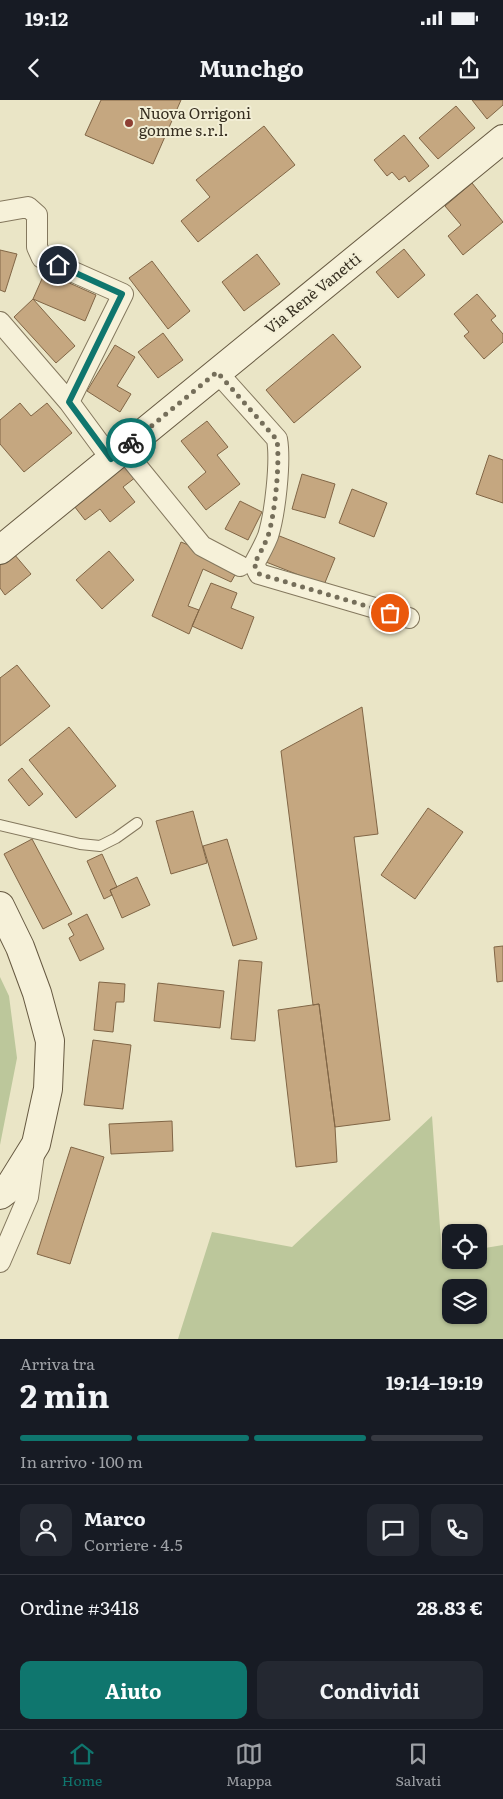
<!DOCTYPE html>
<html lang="it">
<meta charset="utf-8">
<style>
body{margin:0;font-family:Literata,serif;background:#242831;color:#f1f3f6;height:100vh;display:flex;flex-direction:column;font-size:19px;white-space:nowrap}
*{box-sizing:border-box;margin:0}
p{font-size:16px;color:#9ea1a6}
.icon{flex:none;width:28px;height:28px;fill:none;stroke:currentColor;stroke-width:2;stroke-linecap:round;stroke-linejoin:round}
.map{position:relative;height:1239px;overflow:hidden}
.sheet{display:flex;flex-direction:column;background:#171b24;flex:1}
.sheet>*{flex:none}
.tools{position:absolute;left:442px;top:1124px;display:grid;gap:10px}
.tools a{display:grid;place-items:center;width:45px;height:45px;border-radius:10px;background:#171b24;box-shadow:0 1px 4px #0004;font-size:25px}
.pin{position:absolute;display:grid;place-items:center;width:42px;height:42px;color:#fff;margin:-21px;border:2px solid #fff;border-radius:50%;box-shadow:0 1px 5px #0007}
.courier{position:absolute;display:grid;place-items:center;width:50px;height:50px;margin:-25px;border:4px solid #0f766e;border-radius:50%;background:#fff;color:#222;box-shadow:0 1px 6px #0007}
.headline em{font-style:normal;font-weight:700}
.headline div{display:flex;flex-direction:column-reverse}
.headline{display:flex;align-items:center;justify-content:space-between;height:85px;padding:0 20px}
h1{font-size:32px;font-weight:700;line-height:38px}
.bar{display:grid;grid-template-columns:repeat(4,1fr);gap:8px 5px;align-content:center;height:60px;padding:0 20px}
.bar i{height:6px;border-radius:4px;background:#363941}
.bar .on{background:#0f766e}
.bar p{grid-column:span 4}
.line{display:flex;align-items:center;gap:12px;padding:0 20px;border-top:1px solid #363941}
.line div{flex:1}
.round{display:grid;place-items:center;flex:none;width:52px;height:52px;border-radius:10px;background:#242831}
.button{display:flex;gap:10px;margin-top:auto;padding:10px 20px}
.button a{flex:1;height:58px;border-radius:10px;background:#0f766e;color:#fff;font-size:20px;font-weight:700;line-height:58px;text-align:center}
.button a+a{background:#242831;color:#f1f3f6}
.status{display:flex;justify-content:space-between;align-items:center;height:35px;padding:0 25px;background:#171b24;direction:ltr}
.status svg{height:14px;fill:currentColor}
header{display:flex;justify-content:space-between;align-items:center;height:65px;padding:0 20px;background:#171b24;font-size:22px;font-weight:700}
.dock{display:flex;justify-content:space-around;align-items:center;height:70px;border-top:1px solid #363941;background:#171b24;font-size:14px;color:#9ea1a6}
.dock a{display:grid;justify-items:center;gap:2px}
.dock .on{color:#0f766e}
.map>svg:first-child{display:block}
.green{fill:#bcc79b;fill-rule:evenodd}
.building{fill:#c5a780;stroke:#816646}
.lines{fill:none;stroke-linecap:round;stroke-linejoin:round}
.lane-casing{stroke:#84785e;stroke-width:12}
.street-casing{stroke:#84785e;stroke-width:22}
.secondary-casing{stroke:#665941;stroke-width:30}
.lane{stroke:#f6f1d9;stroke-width:10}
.street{stroke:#f6f1d9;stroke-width:20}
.secondary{stroke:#f6f1d9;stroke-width:28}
.done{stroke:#756e5a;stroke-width:5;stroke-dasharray:0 9}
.route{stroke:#0f766e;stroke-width:6}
.poi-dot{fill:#8e3f33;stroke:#f2eed5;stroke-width:2}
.labels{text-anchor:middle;stroke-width:4;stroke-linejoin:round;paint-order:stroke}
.poi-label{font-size:15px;fill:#362e20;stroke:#f2eed5;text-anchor:start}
.street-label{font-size:15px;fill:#362e20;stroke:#f2eed5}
</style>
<div class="status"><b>19:12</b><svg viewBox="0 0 49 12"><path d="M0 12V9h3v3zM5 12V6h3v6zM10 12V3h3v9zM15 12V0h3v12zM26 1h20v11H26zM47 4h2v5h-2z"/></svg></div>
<header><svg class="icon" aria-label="back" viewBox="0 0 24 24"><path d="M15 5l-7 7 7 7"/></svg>Munchgo<svg class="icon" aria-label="share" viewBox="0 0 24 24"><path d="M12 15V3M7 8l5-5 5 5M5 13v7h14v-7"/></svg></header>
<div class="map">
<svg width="503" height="1239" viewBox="0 0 503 1239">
<rect width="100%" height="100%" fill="#eae5c6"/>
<path class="green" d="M0 877 9 896 17 958 0 1045Z
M432 1016 442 1155 451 1154V1160H479V1149L503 1145V1239H178L212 1132 292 1147ZM451 1188H479V1215H451Z"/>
<path class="building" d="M101 0H181L153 64 85 35Z
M472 0H503V5L487 19Z
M456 6 475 28 438 59 419 38Z
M264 26 295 65 198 142 181 121 210 97 196 80Z
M404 35 429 66 409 82 405 76 399 80 392 72 387 76 374 60Z
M472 83 503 122 463 155 448 136 461 125 445 106Z
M404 149 425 175 398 198 376 172Z
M0 150 17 154 5 192 0 190Z
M257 154 280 184 244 211 222 182Z
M152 161 190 211 168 229 129 178Z
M45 172 96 195 85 221 33 199Z
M477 194 496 216 491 220 503 234V242L484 259 464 236 469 232 454 214Z
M33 199 75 246 56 263 14 217Z
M163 233 183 260 158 278 138 252Z
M333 234 361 267 294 323 266 290Z
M115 245 135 257 117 286 131 294 120 312 87 291Z
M20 303 31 316 47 303 72 333 24 372 0 344V320Z
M207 321 228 347 217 355 240 384 206 410 188 387 206 372 181 341Z
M489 355 503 360V403L476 394Z
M124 361 136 377 123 387 135 402 110 422 100 409 85 420 71 402Z
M302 374 335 384 325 418 292 409Z
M352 389 387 403 374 437 339 423Z
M240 401 262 412 248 440 225 429Z
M277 435 335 458 324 485 266 462Z
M181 442 240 466 231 482 203 469 188 506 199 510 189 534 152 516Z
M109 451 134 480 102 509 76 480Z
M14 454 31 474 5 495 0 488V465Z
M211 483 237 493 231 508 254 517 242 549 192 526Z
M17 565 50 606 0 646V578Z
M362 607 378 734 354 737 390 1020 335 1027 319 904 313 905 281 651Z
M69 627 116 686 76 718 29 660Z
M22 668 43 694 29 706 8 680Z
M428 708 463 732 415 799 381 775Z
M193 711 207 763 171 774 156 721Z
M32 739 72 814 43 829 4 754Z
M227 739 257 839 233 846 203 746Z
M102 754 117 787 110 790 112 795 104 799 87 761Z
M137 777 150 805 122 818 110 790Z
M87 814 104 849 80 861 69 838 74 835 68 824Z
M503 846V881L497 882 494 847Z
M239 860 262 862 255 941 231 939Z
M99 882 125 884 124 902H116L113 932 94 930Z
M158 883 224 891 220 928 154 921Z
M319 904 335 1027 337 1062 296 1067 278 910Z
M93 940 131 945 123 1009 84 1005Z
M172 1021 173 1051 111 1054 109 1024Z
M71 1047 104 1057 70 1164 37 1154Z"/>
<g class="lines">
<g class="lane-casing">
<path id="lane" d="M0 725 80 744 100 746 116 738 137 723"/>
</g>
<g class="street-casing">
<path id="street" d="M0 112 28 107 37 115V147L42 158 123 194 69 302 111 359
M0 222 69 302
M217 272 277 339C281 362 275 414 268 436 264 446 259 455 254 464L259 474 409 518
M123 349 202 446 240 466
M0 1162 28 1097 34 1054"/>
</g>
<g class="secondary-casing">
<path id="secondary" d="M0 450 503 39
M0 806 20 847 37 893 50 941 48 989 36 1044 8 1089 0 1095"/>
</g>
<use href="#lane" class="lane"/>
<use href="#street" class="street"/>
<use href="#secondary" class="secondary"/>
</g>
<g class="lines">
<path class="done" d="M131 343 217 272 277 340C280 363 275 414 268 436 264 446 259 455 254 464L259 474 390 513"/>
<path class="route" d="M58 165 122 194 69 302 111 359 131 343"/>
</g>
<circle class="poi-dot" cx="129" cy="23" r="5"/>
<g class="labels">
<g class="poi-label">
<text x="139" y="19">Nuova Orrigoni<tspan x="139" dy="17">gomme s.r.l.</tspan></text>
</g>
<g class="street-label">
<text transform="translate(313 194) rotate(-39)" y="5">Via Renè Vanetti</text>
</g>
</g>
</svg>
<div class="tools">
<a><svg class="icon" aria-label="locate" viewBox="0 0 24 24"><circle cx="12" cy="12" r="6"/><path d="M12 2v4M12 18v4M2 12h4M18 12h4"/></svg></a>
<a><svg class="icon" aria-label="layers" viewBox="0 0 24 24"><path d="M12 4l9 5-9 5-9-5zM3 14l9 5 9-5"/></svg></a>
</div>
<div class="pin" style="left:390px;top:513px;background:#ea580c"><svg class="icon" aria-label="bag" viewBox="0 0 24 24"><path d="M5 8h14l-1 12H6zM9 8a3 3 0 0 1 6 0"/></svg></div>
<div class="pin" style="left:58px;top:165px;background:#1f2937"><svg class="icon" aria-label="home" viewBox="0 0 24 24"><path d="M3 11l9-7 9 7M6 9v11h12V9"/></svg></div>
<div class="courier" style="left:131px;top:343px"><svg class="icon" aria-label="bike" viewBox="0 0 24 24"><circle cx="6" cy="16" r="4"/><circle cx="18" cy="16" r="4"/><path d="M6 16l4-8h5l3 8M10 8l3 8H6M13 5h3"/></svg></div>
</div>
<section class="sheet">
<div class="headline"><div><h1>2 min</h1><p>Arriva tra</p></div><em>19:14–19:19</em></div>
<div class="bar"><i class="on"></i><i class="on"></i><i class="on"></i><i></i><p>In arrivo · 100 m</p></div>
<div class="line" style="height:90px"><a class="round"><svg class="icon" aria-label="person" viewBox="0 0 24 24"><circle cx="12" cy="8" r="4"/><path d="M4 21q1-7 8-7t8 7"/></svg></a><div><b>Marco</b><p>Corriere · 4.5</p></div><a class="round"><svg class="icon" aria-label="chat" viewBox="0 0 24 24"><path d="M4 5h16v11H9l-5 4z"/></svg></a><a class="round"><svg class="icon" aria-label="phone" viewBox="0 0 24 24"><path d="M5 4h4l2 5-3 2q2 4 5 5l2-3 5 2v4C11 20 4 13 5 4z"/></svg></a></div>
<div class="line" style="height:65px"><div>Ordine #3418</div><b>28.83 €</b></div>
<div class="button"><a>Aiuto</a><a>Condividi</a></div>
</section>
<nav class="dock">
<a class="on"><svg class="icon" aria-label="home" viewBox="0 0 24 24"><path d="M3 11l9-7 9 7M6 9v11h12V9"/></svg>Home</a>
<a><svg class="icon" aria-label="map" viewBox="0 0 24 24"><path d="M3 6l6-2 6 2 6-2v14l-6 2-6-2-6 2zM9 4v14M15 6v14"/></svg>Mappa</a>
<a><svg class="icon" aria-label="saved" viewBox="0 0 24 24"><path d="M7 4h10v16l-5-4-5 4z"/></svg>Salvati</a>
</nav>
